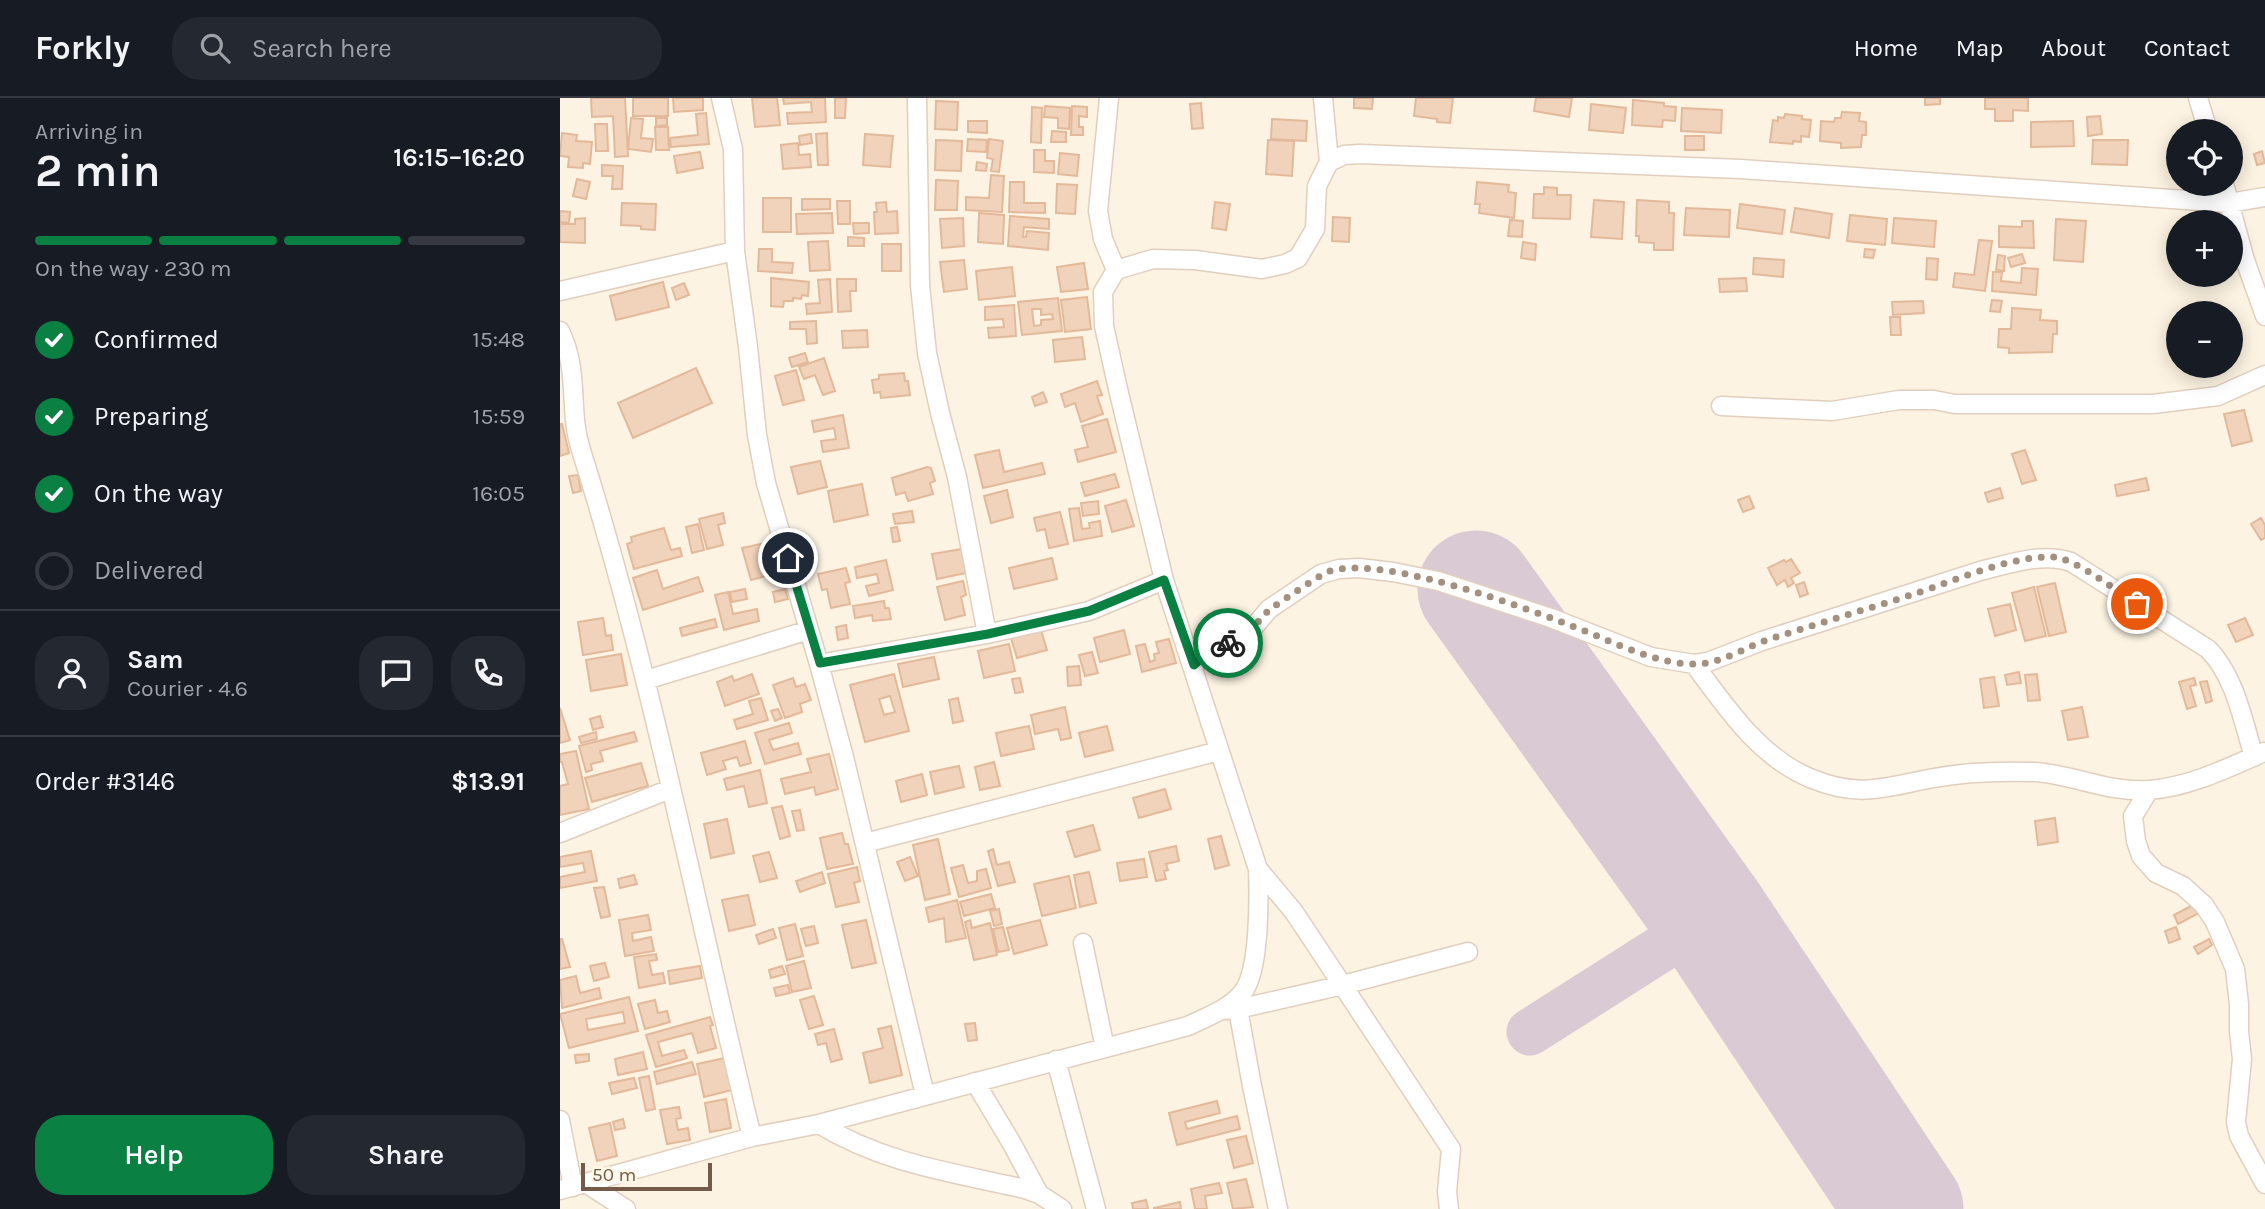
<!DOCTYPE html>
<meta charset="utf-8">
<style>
body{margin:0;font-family:Karla,sans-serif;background:#242831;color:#f1f3f6;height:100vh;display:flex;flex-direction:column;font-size:26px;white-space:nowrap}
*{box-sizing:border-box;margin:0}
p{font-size:23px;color:#9ea1a6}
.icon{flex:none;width:38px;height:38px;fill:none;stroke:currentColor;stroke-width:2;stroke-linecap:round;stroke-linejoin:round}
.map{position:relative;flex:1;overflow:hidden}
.side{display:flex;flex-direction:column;background:#171b24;width:560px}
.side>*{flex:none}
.fabs{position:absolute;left:1606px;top:21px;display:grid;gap:14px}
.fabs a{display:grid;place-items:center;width:77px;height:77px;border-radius:50%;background:#171b24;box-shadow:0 4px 18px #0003;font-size:35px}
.scale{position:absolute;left:21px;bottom:18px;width:131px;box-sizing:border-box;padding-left:7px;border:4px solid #735a49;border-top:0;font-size:19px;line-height:24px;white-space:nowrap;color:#735a49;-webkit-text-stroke:5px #fff7e8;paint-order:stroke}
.pin{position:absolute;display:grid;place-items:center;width:60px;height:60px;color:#fff;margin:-30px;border:4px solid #fff;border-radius:50%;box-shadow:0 2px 7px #0007}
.courier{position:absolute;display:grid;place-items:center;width:70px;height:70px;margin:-35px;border:5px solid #0b8043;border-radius:50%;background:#fff;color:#222;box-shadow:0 2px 9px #0007}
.head em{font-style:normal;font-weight:600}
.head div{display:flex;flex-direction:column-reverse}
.head{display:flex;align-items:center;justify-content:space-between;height:119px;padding:0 35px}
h1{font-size:46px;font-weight:600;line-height:52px}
.bar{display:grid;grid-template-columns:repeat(4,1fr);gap:10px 7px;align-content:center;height:84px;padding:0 35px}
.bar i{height:9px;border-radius:5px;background:#363941}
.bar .selected{background:#0b8043}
.bar p{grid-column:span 4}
.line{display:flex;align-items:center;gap:18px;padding:0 35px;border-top:2px solid #363941}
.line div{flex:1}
.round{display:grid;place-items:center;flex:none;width:74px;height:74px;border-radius:28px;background:#242831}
ol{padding:0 35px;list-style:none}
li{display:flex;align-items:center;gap:21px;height:77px}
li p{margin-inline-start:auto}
li .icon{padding:7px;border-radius:50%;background:#0b8043;color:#fff;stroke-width:4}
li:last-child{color:#9ea1a6}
li i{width:38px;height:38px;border:4px solid #363941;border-radius:50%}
.cta{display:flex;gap:14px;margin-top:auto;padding:14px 35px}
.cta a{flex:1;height:80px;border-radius:28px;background:#0b8043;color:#fff;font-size:28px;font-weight:600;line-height:80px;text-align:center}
.cta a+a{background:#242831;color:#f1f3f6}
header{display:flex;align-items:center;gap:42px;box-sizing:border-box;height:98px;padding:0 35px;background:#171b24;border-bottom:2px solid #363941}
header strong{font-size:33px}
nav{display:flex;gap:38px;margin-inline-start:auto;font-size:24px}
.search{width:490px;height:63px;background:#242831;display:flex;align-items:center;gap:18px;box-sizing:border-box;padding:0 24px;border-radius:28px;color:#9ea1a6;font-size:26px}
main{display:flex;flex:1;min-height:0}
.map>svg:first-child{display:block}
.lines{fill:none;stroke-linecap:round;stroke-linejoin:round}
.taxiway{stroke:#d9cad3;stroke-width:47}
.runway{stroke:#d9cad3;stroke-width:117}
.building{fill:#f1d2ba;stroke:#e3b99b;stroke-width:2;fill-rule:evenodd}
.minor-casing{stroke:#e0cfbe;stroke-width:21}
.minor{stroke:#fff;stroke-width:18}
.done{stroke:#a3907f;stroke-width:7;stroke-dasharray:0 12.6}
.route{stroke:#0b8043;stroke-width:9}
</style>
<header>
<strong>Forkly</strong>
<div class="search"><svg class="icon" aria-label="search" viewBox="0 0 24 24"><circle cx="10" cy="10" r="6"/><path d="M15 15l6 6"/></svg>Search here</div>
<nav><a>Home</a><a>Map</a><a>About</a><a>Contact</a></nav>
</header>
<main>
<section class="side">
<div class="head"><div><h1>2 min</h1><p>Arriving in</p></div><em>16:15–16:20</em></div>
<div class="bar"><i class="selected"></i><i class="selected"></i><i class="selected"></i><i></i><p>On the way · 230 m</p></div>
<ol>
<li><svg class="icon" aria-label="check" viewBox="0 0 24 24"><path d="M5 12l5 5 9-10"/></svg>Confirmed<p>15:48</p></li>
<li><svg class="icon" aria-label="check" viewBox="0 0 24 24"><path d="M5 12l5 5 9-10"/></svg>Preparing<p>15:59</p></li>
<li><svg class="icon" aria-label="check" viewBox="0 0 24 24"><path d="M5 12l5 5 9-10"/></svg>On the way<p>16:05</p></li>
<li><i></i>Delivered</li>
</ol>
<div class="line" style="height:126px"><a class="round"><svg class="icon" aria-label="person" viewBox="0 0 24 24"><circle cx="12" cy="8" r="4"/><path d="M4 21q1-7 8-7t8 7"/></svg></a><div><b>Sam</b><p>Courier · 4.6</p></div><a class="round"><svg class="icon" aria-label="chat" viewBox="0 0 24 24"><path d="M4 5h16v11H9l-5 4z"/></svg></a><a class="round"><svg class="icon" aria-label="phone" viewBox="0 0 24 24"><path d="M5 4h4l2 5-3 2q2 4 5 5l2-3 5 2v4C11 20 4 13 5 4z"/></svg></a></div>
<div class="line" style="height:91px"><div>Order #3146</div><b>$13.91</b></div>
<div class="cta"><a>Help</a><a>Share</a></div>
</section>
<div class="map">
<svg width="1705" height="1111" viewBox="0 0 1705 1111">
<rect width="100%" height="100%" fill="#fcf3e2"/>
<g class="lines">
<path class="taxiway" d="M970 934 1151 819"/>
<path class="runway" d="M916 491 1151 819 1345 1111"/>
</g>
<path class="building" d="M31 0H65L68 58 55 59 53 18 32 19Z
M73 0H108V18H73Z
M113 0H143V12L114 14Z
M192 0H217L220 27 195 29Z
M223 0H265L266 24 228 26 227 15 252 14 251 4 224 6Z
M275 0H286L285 20H275Z
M794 0H813L812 11 794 10Z
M856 0H893L890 25 877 24V21L854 18Z
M976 0H1012L1009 19 974 13Z
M1365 0H1380V6L1365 7Z
M1425 0H1468V13L1453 12V23H1435V11H1425Z
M1073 2 1104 5V8L1116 9 1115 23 1103 22 1102 29 1072 27Z
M376 3 398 4 397 32 375 31Z
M641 5 643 30 632 31 630 6Z
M1031 6 1066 10 1063 35 1029 32Z
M485 8 510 10 509 31 498 30V20L484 19Z
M512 8 527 9V19L519 18V29H523V37H511Z
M472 9 482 10 481 45 471 44Z
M1122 10 1162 12 1161 35 1121 33Z
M1282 14 1300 15 1299 23 1306 24V37H1302L1301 49 1281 50V45L1260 43 1261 23 1274 24 1275 20H1281Z
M146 15 149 46 111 49 110 40 138 37 136 16Z
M1225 16 1242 18V21L1251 22 1249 39 1241 38V44L1233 43V46L1210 44 1213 22 1218 23V19L1224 20Z
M1540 18 1542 36 1528 38 1527 19Z
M71 20 83 21 81 40 93 41 91 54 68 51Z
M96 20H107V27L96 28Z
M712 21 747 23 746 43 711 41Z
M408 23H427V35L408 34Z
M1513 23 1514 48 1471 49V24Z
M35 26H47L48 53H36Z
M95 29H108L109 52H96Z
M492 33 506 34V44H491Z
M2 35 17 37 16 43 32 44 30 66 23 65V70L8 69 9 59 0 58Z
M267 35 268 67H258L256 36Z
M251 36 252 45 240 47 239 38Z
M305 36 333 38 330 69 303 67Z
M1125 38H1144V52H1125Z
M408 41 427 42 426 54 407 53Z
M429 41 443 43 439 74 431 73 433 61 427 60Z
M376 42 402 43 401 73 375 72Z
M708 42 734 43 732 78 706 76Z
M1533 42H1568L1567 67 1532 66Z
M238 45 239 57 250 56 251 69 223 71 221 47Z
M474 52H485V63H494V75L474 74Z
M1702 53 1705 65 1697 67 1694 56Z
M140 54 143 70 117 75 114 58Z
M500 55 519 57 517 78 498 76Z
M417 64 427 66 426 73 416 72Z
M42 67 63 68 62 91H52L53 78H42Z
M431 77 444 78 442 114 406 112V99L429 100Z
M17 81 30 84 26 101 13 98Z
M376 82 398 83 397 112H375Z
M450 84H464V105H485V115L449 114Z
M917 84 949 87 948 94 956 95 954 120 919 115 920 106H915Z
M497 86 517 87 515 116 496 115Z
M984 89 997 90V97H1011L1010 121 973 120 974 96H984Z
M203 100H231V134H203Z
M242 101H270V111L242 112Z
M1034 102 1064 104 1062 141 1031 139Z
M1077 102 1109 104V115H1114L1113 152H1094V145L1079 144V138H1076Z
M277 103H290V126H278Z
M326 104 327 114 337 113 338 135 315 136 314 114H317L316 105Z
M655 104 670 106 666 132 652 130Z
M62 105 96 106 95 132 81 131V128L61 127Z
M1180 106 1225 112 1222 136 1177 130Z
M1126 110 1170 112 1169 139 1124 137Z
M1235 110 1272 116 1269 140 1231 134Z
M0 113 10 114 9 125 0 124Z
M272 115 273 135 237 136 236 116Z
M419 115 444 117 443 146 418 144Z
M1290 117 1327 121 1325 147 1287 143Z
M450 118 489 121V131L464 129 463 139H466L467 133 489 135 488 152 448 148Z
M773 119 790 120 789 144 772 143Z
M25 120V145L0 144V126H15V121Z
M403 120 404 148 382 150 380 121Z
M1334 120 1376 123 1374 149 1332 145Z
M1496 121 1526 123 1523 164 1494 162Z
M950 122 963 123 962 139 948 138Z
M1462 123H1473L1474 150 1439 149V128L1462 129Z
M293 125H309V135L294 136Z
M288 139 304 140V148H288Z
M1419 142 1432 143 1425 193 1393 189 1395 175 1414 177Z
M268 143 270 172 250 173 248 144Z
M963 144 976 146 975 162 961 160Z
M322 146H341V173H322Z
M199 151H212V164L233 165 232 175 198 173Z
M1305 151 1315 152 1313 160 1304 159Z
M1462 156 1465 165 1451 169 1448 160Z
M1438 157 1445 158 1444 173 1436 172Z
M1194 160 1224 162 1223 179 1193 176Z
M1367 160 1378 161 1377 182 1366 181Z
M404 162 407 191 384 194 380 164Z
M524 165 528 191 501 194 497 169Z
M452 169 455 198 419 202 416 173Z
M1462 170 1478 171 1476 197 1432 193 1433 174H1442L1441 183 1461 185Z
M211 180 249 184 248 198 242 197 241 201 233 200V203H224L223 209 211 208Z
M1186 180 1187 193 1160 194 1159 181Z
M270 181 272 214 247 216 246 206 260 205 258 182Z
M277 181H296V193H290L291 213 278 214Z
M103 184 109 209 56 222 50 198Z
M124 185 129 197 116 202 112 190Z
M527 199 531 231 505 234 501 202Z
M498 200 502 233 462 237 458 204ZM472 211H481V217L492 216 493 221 481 222V227L474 228Z
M1432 202 1442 203 1440 214 1430 213Z
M1363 203 1364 215 1333 217 1332 204Z
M454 207 456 238 429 240 428 230 444 229 443 221 425 222V209Z
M1452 210 1481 212 1480 222 1497 223V236H1493L1492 254 1449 255V250L1438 249 1439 231H1451Z
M1330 219H1340L1341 237H1331Z
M256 223 257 245 247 246 246 231H230V224Z
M307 232 308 249 283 250 282 233Z
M522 239 525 261 495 264 493 242Z
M245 255 248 264 232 269 229 260Z
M264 260 275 293 263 297 255 277 244 281 239 269Z
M136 270 152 305 73 340 58 305Z
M236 272 244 302 223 307 215 278Z
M344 275 345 283H348L350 297 321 300 320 294 314 295 312 282 319 281V277Z
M537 283 542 297 537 298 543 316 521 324 515 305 505 309 501 296Z
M483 294 487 304 475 308 472 299Z
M1684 312 1692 343 1672 348 1664 316Z
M283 317 289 350 263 354 261 343 276 341 274 330 254 334 252 323Z
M547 321 556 354 518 364 515 352 528 349 522 328Z
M0 326H2L9 355 0 358Z
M439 352 444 374 482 365 485 376 423 390 415 357Z
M1465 352 1476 382 1462 386 1452 356Z
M260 363 267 389 238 396 231 369Z
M367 369 371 370 375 383 370 385 373 396 348 403 345 394 336 397 332 380Z
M555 376 559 389 525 398 521 385Z
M18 377 21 393 13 395 9 378Z
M1586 380 1589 392 1557 398 1555 387Z
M302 386 308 417 274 424 268 393Z
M1440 390 1443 400 1428 404 1425 395Z
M447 392 453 419 431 425 424 398Z
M1189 398 1194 410 1183 414 1178 402Z
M566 402 574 428 552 434 545 408Z
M538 403 539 416 523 418 521 405Z
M519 410 522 431 530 430 529 425 540 423 542 438 514 443 509 411Z
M352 413 354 424 335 426 333 416Z
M500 414 508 446 489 450 485 431 477 433 474 420Z
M163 415 165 425 158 427 163 447 147 451 139 421Z
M1701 420 1705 427V440L1701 442 1691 426Z
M138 426 144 452 132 455 126 429Z
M337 429 340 443 333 444 331 430Z
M104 430 111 452 120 450 122 458 74 471 67 446 72 444 71 439Z
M205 445 210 461 217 459 220 474 191 482 182 450Z
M402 451 406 475 377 481 372 456Z
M492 460 497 481 454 491 449 470Z
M1231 461 1240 475 1231 480 1234 485 1228 489 1225 482 1217 487 1208 470 1224 462 1226 464Z
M326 462 333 492 309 498 306 488 319 485 317 476 297 480 295 469Z
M286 470 290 484 285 485 290 506 271 510 267 491 262 492 258 476Z
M97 472 103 491 138 479 143 493 83 512 73 480Z
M403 483 406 497 401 499 405 517 385 522 377 489Z
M1244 484 1248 496 1240 499 1236 487Z
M1495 485 1506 534 1489 538 1477 489Z
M1474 489 1486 538 1465 543 1452 495Z
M185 491 187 501 172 504 170 494Z
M225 491 228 501 215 504 213 494Z
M168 494 173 516 197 511 199 523 164 532 155 497Z
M324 503 325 510H329L331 521 313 523 312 517 295 520 293 508Z
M1450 506 1456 532 1435 538 1428 511Z
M43 520 46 538 51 537 53 552 23 557 18 524Z
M1685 520 1693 537 1676 544 1668 527Z
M155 521 157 529 122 538 120 530Z
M286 527 288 540 278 542 276 529Z
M480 529 487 552 457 560 450 537Z
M564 532 570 556 540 564 534 540Z
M609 541 616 565 582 574 576 548 585 546 590 564 595 562 594 556 599 555 596 544Z
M449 546 455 573 424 580 418 553Z
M532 554 538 575 525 578 519 557Z
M61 556 67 587 31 593 26 562Z
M374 559 379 581 343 589 338 566Z
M519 568 521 587 508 588 507 569Z
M1459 574 1461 585 1447 587 1445 577Z
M192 576 199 596 165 608 157 584 172 578 174 583Z
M334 576 349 633 305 644 290 587ZM330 598 335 614 324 617 319 601Z
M1477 576 1480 602 1468 603 1465 577Z
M1434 579 1439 608 1424 610 1420 581Z
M233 580 236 589 245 586 251 602 240 606 242 614 225 620 213 587Z
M460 580 463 594 455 595 452 581Z
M1634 580 1636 587 1630 588 1636 608 1627 611 1619 584Z
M1647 583 1652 603 1646 605 1640 584Z
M201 600 208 622 177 631 174 622 193 616 189 603Z
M398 600 403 623 393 625 389 602Z
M505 609 511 640 501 642 498 631 475 636 471 617Z
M1522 609 1528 639 1508 642 1502 613Z
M0 610 10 642 0 645Z
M218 611 222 620 215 623 211 613Z
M40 618 43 629 33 632 30 621Z
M229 625 232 635 209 642 213 652 238 645 241 656 205 666 195 635Z
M469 628 474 651 441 658 436 635Z
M547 628 553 652 525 659 519 635Z
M36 634 37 641 21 645 19 639Z
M74 634 77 643 40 653 43 663 31 666 32 672 26 674 19 648Z
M185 643 191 665 180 668 177 659 163 663 166 671 147 677 141 655Z
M16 653 29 711 0 717V688L8 686 2 664H0V656Z
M269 656 278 691 256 697 254 689 225 696 221 681 251 674 247 661Z
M434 664 440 688 420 692 415 669Z
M81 665 88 688 32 704 25 680Z
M399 668 404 689 375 696 370 674Z
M200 672 207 705 189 709 184 688 167 692 164 681Z
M362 676 367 697 341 704 336 683Z
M605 691 611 711 579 720 573 700Z
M222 708 230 738 220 741 212 710Z
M240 712 244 732 237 733 232 713Z
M1495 720 1498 744 1478 747 1475 723Z
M167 721 174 755 151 760 144 726Z
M533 727 540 752 515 759 507 734Z
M282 735 285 746H288L293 766 267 771 260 740Z
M661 738 669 767 655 771 648 741Z
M378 741 390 796 365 802 353 747Z
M616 748 619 763 606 766 608 772 604 773 606 781 596 783 589 754Z
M433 751 437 767 449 764 455 784 438 788 428 753Z
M31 753 37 783 0 790V779L25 774 23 765 0 769V759Z
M209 754 217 780 200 784 193 758Z
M350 759 358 778 345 783 337 764Z
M584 761 587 779 560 783 557 765Z
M403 767 408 785 417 783V773L426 771 431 790 399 799 391 770Z
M297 769 300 783 294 785 299 804 276 809 268 776Z
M262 774 265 785 240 794 236 783Z
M529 774 536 805 520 809 514 777Z
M74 777 77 786 60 790 58 781Z
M509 778 516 810 482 818 474 786Z
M44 789 50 818 41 820 34 790Z
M431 796 435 810 404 818 400 804Z
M188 797 195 827 169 833 162 802Z
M397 802 406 840 386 844 384 820 369 824 366 810Z
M1635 806 1639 815 1618 826 1614 817Z
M439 811 442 826 434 828 430 813Z
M88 817 91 832 72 835 73 843 91 839 94 853 65 858 59 822Z
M306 822 316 865 292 870 282 827Z
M410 822 412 830 430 825 437 857 414 862 405 824Z
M480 822 487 847 454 856 447 830Z
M235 826 243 858 227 862 219 830Z
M254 828 258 845 246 848 241 831Z
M443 829 449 852 438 854 433 831Z
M1616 829 1620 841 1609 845 1605 833Z
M213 831 216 840 199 846 196 837Z
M0 841H2L10 869 0 871Z
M1649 841 1652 847 1638 856 1634 849Z
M96 856 97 862 89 863 92 877 103 875 105 885 79 890 74 859Z
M244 863 251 890 232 894 226 868Z
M45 865 49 879 34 883 30 868Z
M140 868 142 880 110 886 108 873Z
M222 868 225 876 211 880 209 872Z
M16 878 20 895 39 890 41 900 2 910 0 882Z
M228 887 230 895 216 898 214 890Z
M254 898 263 927 249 931 240 902Z
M69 899 78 933 9 950 0 916ZM63 914 65 925 28 932 26 921Z
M95 902 98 915 107 913 110 924 85 931 78 906Z
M150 919 153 927 150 928 156 950 138 955 132 935 98 944 102 958 124 952 127 960 96 969 86 937Z
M415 925 417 942 408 943 405 926Z
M331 928 342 977 310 985 303 955 323 950 318 931Z
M274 931 282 961 271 964 266 945 258 947 255 936Z
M83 954 87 971 58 977 55 961Z
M29 956V963L16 965 15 957Z
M165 960 172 992 144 999 137 966Z
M132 964 136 976 97 986 94 974Z
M89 978 95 1011 86 1013 79 980Z
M74 980 77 990 52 996 49 985Z
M166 1001 171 1030 150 1034 145 1005Z
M657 1003 660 1015 625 1024 627 1031 677 1018 680 1031 617 1047 609 1015Z
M119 1009 121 1020 116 1021 118 1032 128 1030 130 1042 107 1046 100 1012Z
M63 1021 65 1030 55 1032 53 1024Z
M50 1025 57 1058 37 1063 29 1030Z
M686 1038 693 1065 674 1070 667 1042Z
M686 1081 693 1109 673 1111 667 1085Z
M659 1085 662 1095 645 1098 647 1111H635L631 1091Z
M586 1102 588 1111H573L572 1105Z
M620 1104 621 1111H594V1110Z"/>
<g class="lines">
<g class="minor-casing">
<path id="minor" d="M161 0 173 51 175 153 188 249 197 337 206 385 259 566 284 659 365 997
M357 0 360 187 367 255 380 315 397 379 427 536
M549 0 538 113 543 141 556 172
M763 0 769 64
M1638 0 1648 33
M1664 86 1685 162 1705 218
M0 193 175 153
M0 233C20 274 8 312 21 352 92 577 136 810 192 1039
M1161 308 1272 313 1339 302H1374L1395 306H1593L1658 298 1705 277
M259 566 427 536 529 513 604 482
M1134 566C1166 609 1199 659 1250 680 1300 701 1324 689 1374 680 1405 674 1442 673 1474 674 1512 676 1549 695 1589 692 1629 689 1668 670 1704 654
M634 567 648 554 687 537 709 511 761 476 779 471 799 470 833 474 878 483 991 520 1091 559 1134 566 1148 564 1202 543 1420 473C1449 466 1482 454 1511 464L1648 551C1675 578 1683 623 1694 659
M86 582 249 532
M1589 692 1573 718 1576 743 1581 758 1596 775 1623 788 1644 807 1655 824 1675 871 1679 906V933L1682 961 1676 1024 1679 1038 1705 1086
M0 735 110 691
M305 745 659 653
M698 771 734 814 891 1051 887 1094 889 1111
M523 845 545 950
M678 911 692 988 718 1111
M661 912 678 911 783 887 908 854
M496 962 536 1111
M415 984 451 1044 479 1096
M0 1022 13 1089
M259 1026C325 1066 391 1074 465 1091L479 1096 502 1111
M27 1086 66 1111
M0 1092 192 1039 259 1026 628 928C646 919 670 911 683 894 700 872 699 799 698 771L604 482 558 291 544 228 543 194 556 172 593 161 635 162 702 171 725 166 738 160 755 131 757 88 769 64 784 57 800 56 1181 71 1669 105 1705 99"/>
</g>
<use href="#minor" class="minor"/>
</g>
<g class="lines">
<path class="done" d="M668 545C690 538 693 528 708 513 714 508 764 474 770 473 826 457 969 511 1025 533 1057 546 1100 567 1135 566 1161 566 1187 548 1210 541 1259 525 1308 511 1357 495 1396 482 1453 457 1494 459 1514 460 1558 494 1577 506"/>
<path class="route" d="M228 460 260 565 428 536 529 513 604 482 634 567 648 554 668 545"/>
</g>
</svg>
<div class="fabs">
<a><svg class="icon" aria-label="locate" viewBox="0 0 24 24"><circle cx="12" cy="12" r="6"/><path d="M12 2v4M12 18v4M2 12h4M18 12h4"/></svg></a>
<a>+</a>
<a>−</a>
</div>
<div class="scale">50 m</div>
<div class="pin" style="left:1577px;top:506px;background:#ea580c"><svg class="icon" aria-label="bag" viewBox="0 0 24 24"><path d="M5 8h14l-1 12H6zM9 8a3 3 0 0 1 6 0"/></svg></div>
<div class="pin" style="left:228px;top:460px;background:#1f2937"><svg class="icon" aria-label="home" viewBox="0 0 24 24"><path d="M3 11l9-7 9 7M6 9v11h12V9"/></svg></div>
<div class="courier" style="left:668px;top:545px"><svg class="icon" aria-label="bike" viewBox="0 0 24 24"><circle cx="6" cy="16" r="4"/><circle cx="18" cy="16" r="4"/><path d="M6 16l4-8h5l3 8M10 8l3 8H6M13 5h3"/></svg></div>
</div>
</main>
